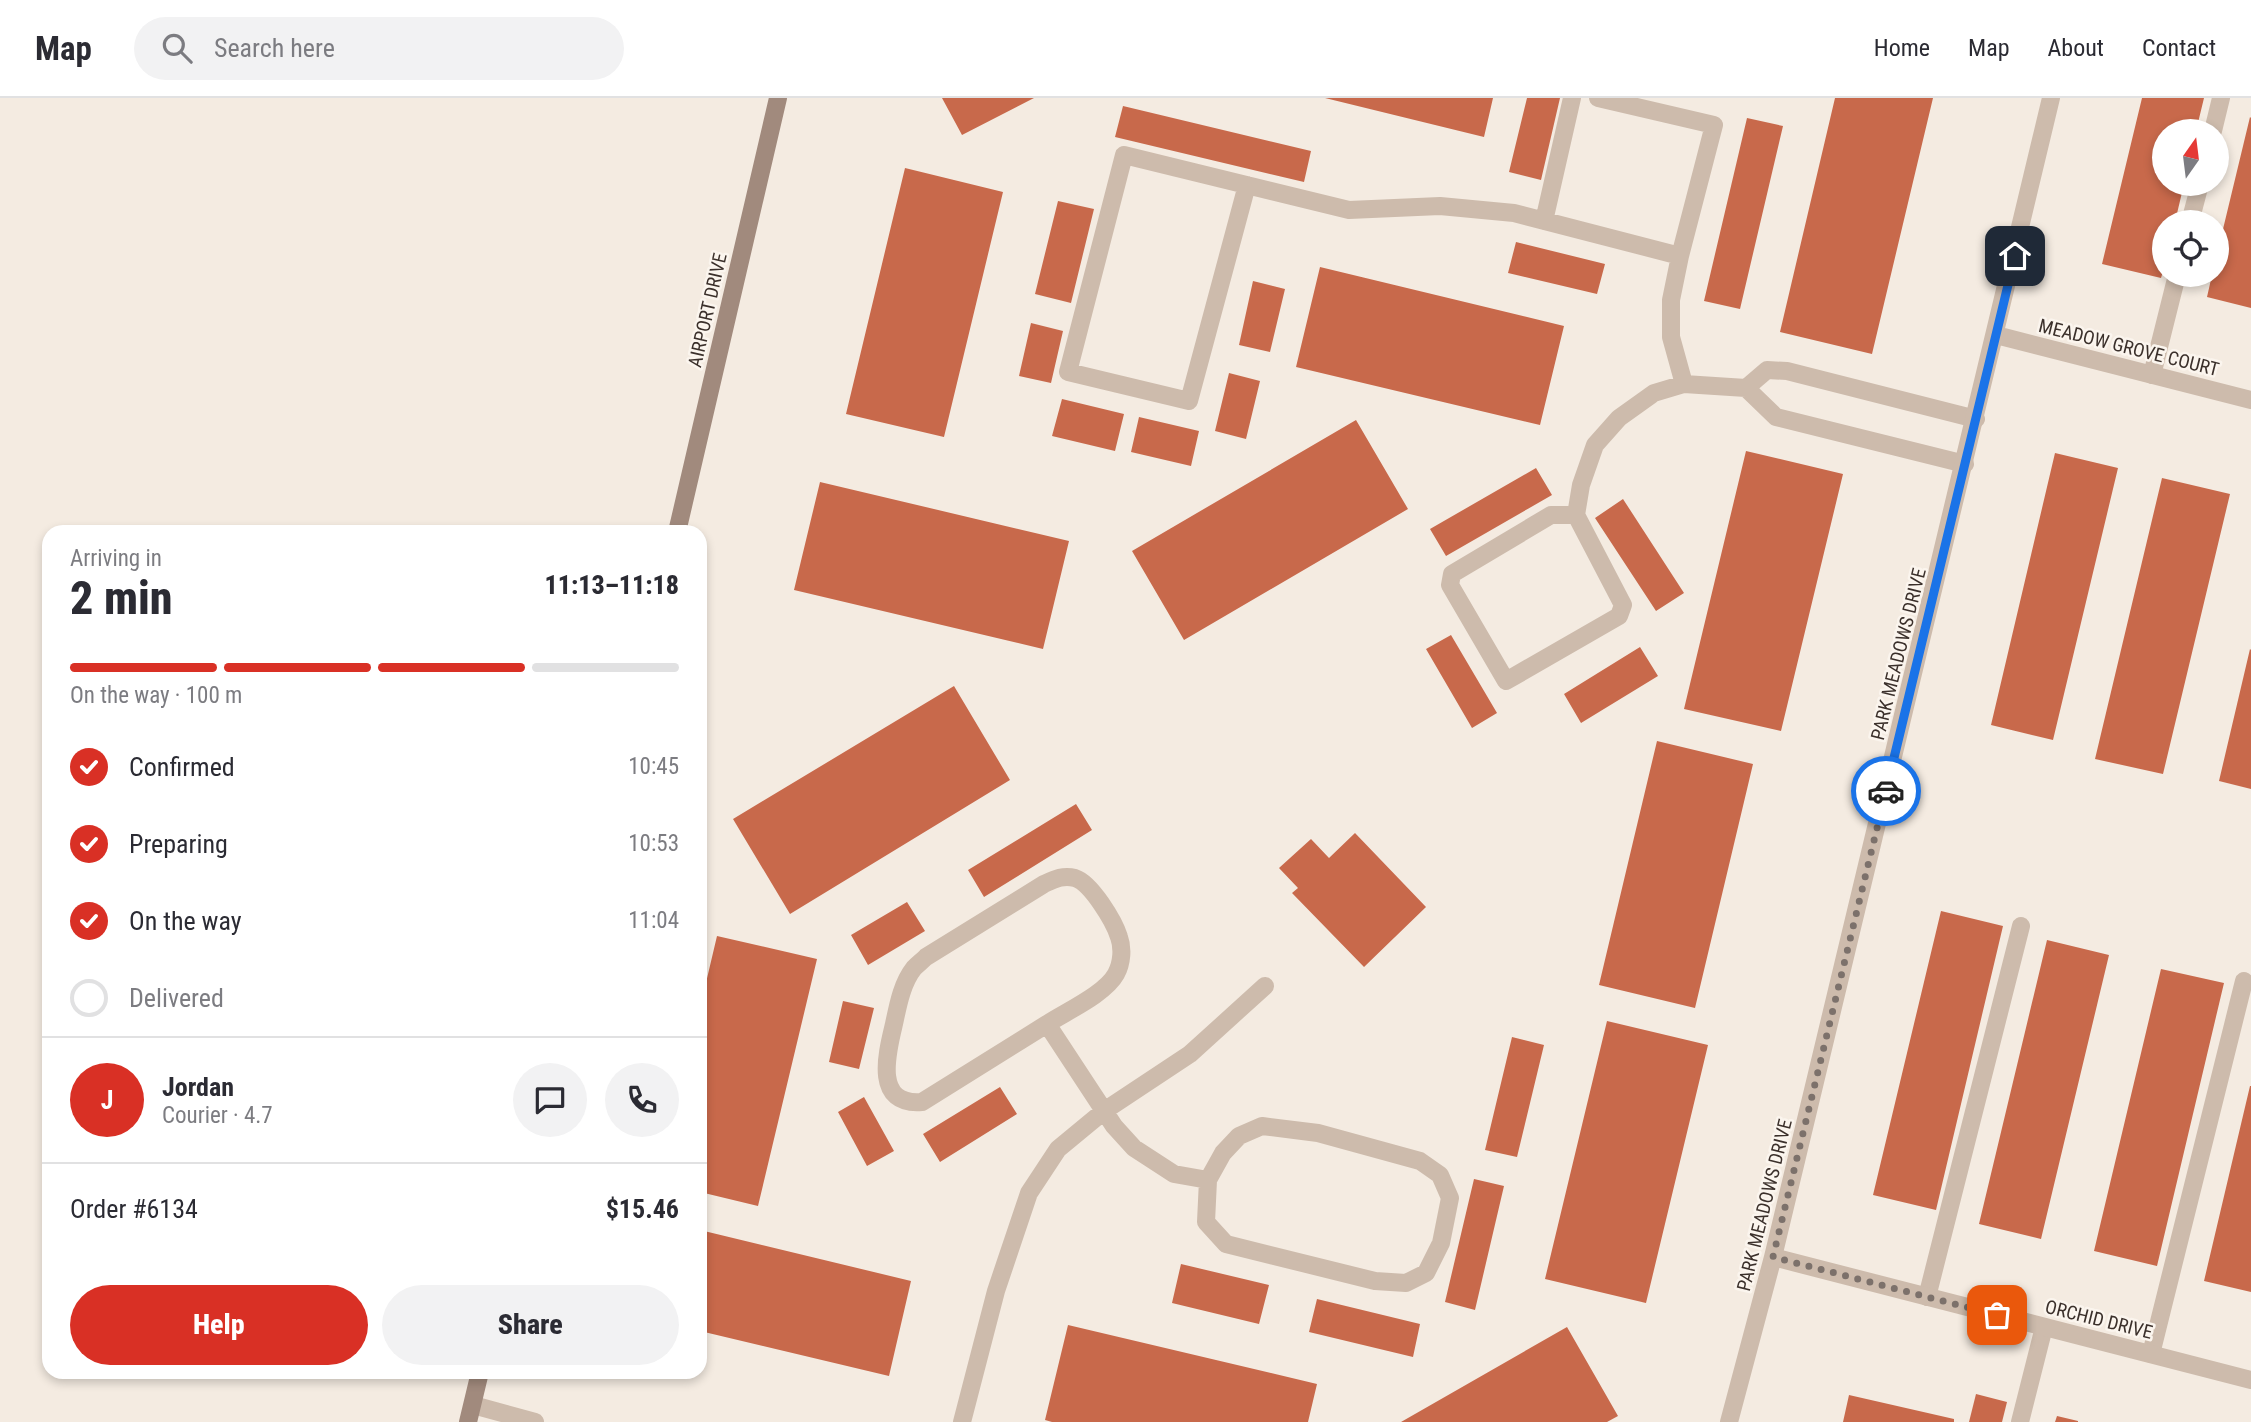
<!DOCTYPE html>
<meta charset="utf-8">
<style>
body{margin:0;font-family:"Roboto Condensed",sans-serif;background:#f2f2f3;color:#2b2b33;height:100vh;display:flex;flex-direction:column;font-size:26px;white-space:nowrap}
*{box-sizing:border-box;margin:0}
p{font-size:23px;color:#7c7c81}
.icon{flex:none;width:38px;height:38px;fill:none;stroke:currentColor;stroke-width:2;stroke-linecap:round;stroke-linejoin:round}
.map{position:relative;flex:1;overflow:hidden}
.side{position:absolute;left:42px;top:427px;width:665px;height:854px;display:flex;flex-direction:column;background:#fff;border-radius:21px;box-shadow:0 4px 10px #0003}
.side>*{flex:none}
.needle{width:46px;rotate:14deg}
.tools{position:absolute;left:2152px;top:21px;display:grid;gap:14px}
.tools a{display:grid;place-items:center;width:77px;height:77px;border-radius:50%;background:#fff;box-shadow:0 4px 10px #0003;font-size:35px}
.pin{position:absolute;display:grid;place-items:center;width:60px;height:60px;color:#fff;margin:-30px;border-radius:14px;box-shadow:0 4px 10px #0006}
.courier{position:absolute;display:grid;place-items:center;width:70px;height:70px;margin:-35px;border:5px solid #1a73e8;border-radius:50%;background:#fff;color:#222;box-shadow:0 2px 9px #0007}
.headline em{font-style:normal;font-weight:800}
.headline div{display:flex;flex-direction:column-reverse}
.headline{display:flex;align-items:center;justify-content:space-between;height:119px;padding:0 28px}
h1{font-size:46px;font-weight:800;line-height:52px}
.bar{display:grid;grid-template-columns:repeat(4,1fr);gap:10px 7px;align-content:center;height:84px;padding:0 28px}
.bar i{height:9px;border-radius:5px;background:#e1e1e2}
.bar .active{background:#d93025}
.bar p{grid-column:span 4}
.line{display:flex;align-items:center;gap:18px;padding:0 28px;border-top:2px solid #e1e1e2}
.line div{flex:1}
.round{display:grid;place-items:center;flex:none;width:74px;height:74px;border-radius:37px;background:#f2f2f3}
ol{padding:0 28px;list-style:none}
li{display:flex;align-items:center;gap:21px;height:77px}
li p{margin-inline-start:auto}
li .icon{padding:7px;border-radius:50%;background:#d93025;color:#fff;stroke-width:4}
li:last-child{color:#7c7c81}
li i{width:38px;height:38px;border:4px solid #e1e1e2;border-radius:50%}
.button{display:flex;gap:14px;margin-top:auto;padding:14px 28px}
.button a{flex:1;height:80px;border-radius:42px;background:#d93025;color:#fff;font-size:28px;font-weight:800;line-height:80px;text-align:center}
.button a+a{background:#f2f2f3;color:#2b2b33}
header{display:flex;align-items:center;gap:42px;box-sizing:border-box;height:98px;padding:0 35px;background:#fff;border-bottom:2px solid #e1e1e2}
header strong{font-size:33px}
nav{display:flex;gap:38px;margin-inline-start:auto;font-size:24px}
.search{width:490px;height:63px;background:#f2f2f3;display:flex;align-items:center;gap:18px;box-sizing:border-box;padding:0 24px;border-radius:38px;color:#7c7c81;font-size:26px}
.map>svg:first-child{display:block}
.building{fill:#c8694b}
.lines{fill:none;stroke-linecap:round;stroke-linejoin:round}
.lane{stroke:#cdbbac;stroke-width:18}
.street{stroke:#cdbbac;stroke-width:18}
.secondary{stroke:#a18a7d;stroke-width:18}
.done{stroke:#7c716b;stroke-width:7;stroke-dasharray:0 12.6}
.route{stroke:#1a73e8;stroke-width:9}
.labels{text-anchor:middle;stroke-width:5;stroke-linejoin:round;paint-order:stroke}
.street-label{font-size:19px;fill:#3b302b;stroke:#fbf5ee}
</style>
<header>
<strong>Map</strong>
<div class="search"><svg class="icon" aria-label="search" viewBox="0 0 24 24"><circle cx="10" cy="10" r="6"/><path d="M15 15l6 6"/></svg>Search here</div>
<nav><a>Home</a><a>Map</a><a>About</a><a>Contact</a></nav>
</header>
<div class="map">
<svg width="2251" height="1324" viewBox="0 0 2251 1324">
<rect width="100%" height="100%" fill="#f4ebe1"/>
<path class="building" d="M942 0H1034L962 37Z
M1325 0H1493L1484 39Z
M1527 0H1560L1541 82 1509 74Z
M1835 0H1933L1872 256 1780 234Z
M2142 0H2204L2196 33H2165V86H2184L2175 124H2165V167L2161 180 2102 166Z
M1123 8 1311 53 1304 84 1115 39Z
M2250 19 2251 20V210L2207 199 2212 177H2217V156Z
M1747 20 1783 28 1740 211 1704 203Z
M905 70 1003 94 944 339 846 316Z
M1058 103 1094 111 1071 205 1035 196Z
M1516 144 1605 166 1597 196 1508 175Z
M1320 169 1564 228 1540 327 1296 269Z
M1253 183 1285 191 1270 254 1239 247Z
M1031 225 1063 233 1051 285 1019 278Z
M1229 275 1260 283 1246 341 1215 333Z
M1062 301 1124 316 1115 353 1052 338Z
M1139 319 1199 333 1191 368 1131 354Z
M1356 322 1408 411 1184 542 1132 453Z
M1746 353 1843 376 1781 633 1684 611Z
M2055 355 2118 370 2053 642 1991 627Z
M1536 370 1552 397 1446 458 1430 431Z
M2162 380 2230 396 2163 676 2095 661Z
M820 384 1069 443 1043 551 794 492Z
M1623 401 1684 495 1656 513 1595 420Z
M1451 537 1497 615 1472 630 1426 551Z
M1640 549 1658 578 1581 625 1564 596Z
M2250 551 2251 552V691L2219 683Z
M954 588 1010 682 790 816 733 721Z
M1657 643 1753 666 1695 910 1599 887Z
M1076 706 1092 732 984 799 968 772Z
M1355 735 1426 809 1364 869 1292 795 1298 790 1279 770 1311 741 1329 760Z
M907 804 925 833 868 867 851 837Z
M1941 813 2003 828 1936 1112 1873 1097Z
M717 838 817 861 758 1108 700 1094V910Z
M2047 842 2109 857 2041 1141 1979 1126Z
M2161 871 2224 885 2157 1168 2094 1153Z
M843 903 874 910 859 971 829 964Z
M1607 923 1708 947 1646 1205 1545 1181Z
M1512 939 1544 947 1517 1059 1485 1052Z
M2250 988H2251V1194L2204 1183Z
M1000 989 1017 1016 940 1064 923 1036Z
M864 999 894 1053 867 1068 838 1014Z
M1474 1081 1504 1088 1475 1212 1445 1204Z
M700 1132 911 1183 889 1278 700 1233Z
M1181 1166 1269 1187 1259 1226 1172 1205Z
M1317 1201 1420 1226 1413 1259 1309 1234Z
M1068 1227 1317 1286 1308 1324H1052L1045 1322Z
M1567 1229 1618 1318 1607 1324H1401Z
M1976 1296 2007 1304 2002 1324H1969Z
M1849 1297 1954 1321V1324H1843Z
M2057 1318 2078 1323V1324H2055Z"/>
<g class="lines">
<path class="lane" d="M1598 0 1714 27 1680 158
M2213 33 2221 0
M1247 87 1189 303 1068 274 1124 57 1349 112 1440 108 1514 115 1680 158 1671 202V239L1684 286
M1544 123 1572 0
M2190 124 2200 86
M2152 277 2177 177
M1965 366 1776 319 1746 290 1767 272 1787 273 1976 321
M1576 417H1551L1452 476 1450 487 1506 583 1619 518 1623 507 1576 417 1581 387 1595 347 1619 320 1654 295 1684 286 1746 290
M1047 926C1067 913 1105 896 1116 876 1122 865 1123 850 1119 839 1114 823 1091 785 1075 780 1063 777 1055 781 1044 786L926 859C923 862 918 866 914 870 902 885 898 907 894 926 887 955 873 1008 922 1004L1047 926 1114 1028 1134 1050 1174 1076 1208 1082 1223 1055 1239 1038 1262 1028 1318 1035 1420 1063 1440 1077 1450 1100 1441 1145 1426 1175 1406 1185 1375 1183 1226 1146 1206 1124 1208 1082
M1927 1199 2021 828
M2151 1256 2244 883
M962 1324 996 1193 1029 1095 1058 1051 1104 1013 1190 956 1265 888
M2020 1324 2044 1229"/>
<path class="street" d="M1996 237 2251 302
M1773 1159 2251 1282
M473 1307 535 1324
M1729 1324 1773 1159 2051 0"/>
<path class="secondary" d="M677 434 778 0
M468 1324 480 1274"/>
</g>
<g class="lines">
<path class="done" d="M1886 693 1773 1159 1997 1217"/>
<path class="route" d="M1886 693 2015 158"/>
</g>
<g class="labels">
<g class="street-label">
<text transform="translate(707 212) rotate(-77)" y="7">AIRPORT DRIVE</text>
<text transform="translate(2129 249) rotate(14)" y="7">MEADOW GROVE COURT</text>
<text transform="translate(1898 556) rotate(-76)" y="7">PARK MEADOWS DRIVE</text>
<text transform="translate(1764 1107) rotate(-76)" y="7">PARK MEADOWS DRIVE</text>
<text transform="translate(2099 1221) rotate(14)" y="7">ORCHID DRIVE</text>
</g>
</g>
</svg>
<div class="tools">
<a><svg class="needle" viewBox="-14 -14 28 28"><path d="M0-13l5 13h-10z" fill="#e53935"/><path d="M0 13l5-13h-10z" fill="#7c7c81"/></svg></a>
<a><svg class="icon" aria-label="locate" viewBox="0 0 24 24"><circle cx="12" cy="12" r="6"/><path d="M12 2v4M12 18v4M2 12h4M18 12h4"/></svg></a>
</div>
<div class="pin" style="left:1997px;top:1217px;background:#ea580c"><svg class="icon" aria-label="bag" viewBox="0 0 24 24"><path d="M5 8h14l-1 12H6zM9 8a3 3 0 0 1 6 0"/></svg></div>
<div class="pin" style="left:2015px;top:158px;background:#1f2937"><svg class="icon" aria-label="home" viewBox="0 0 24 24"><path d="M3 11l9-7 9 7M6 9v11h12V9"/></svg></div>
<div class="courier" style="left:1886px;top:693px"><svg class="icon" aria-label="car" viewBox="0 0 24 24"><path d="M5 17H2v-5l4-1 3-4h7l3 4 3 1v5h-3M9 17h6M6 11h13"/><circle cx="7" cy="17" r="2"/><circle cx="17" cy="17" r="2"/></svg></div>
<section class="side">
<div class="headline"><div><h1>2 min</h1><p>Arriving in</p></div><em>11:13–11:18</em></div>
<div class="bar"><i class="active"></i><i class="active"></i><i class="active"></i><i></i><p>On the way · 100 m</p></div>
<ol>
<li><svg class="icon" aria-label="check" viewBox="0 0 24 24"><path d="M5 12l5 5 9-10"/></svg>Confirmed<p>10:45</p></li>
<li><svg class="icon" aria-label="check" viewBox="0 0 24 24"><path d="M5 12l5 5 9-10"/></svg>Preparing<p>10:53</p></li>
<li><svg class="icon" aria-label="check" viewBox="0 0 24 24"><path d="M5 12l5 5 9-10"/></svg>On the way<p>11:04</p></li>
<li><i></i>Delivered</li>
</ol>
<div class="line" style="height:126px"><b class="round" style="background:#d93025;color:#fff">J</b><div><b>Jordan</b><p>Courier · 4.7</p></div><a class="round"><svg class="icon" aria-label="chat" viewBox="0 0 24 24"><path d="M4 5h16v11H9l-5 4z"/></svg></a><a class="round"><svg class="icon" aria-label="phone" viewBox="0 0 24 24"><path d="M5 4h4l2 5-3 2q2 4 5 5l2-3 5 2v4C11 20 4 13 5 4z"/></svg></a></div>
<div class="line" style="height:91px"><div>Order #6134</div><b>$15.46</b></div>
<div class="button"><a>Help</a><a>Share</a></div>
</section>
</div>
